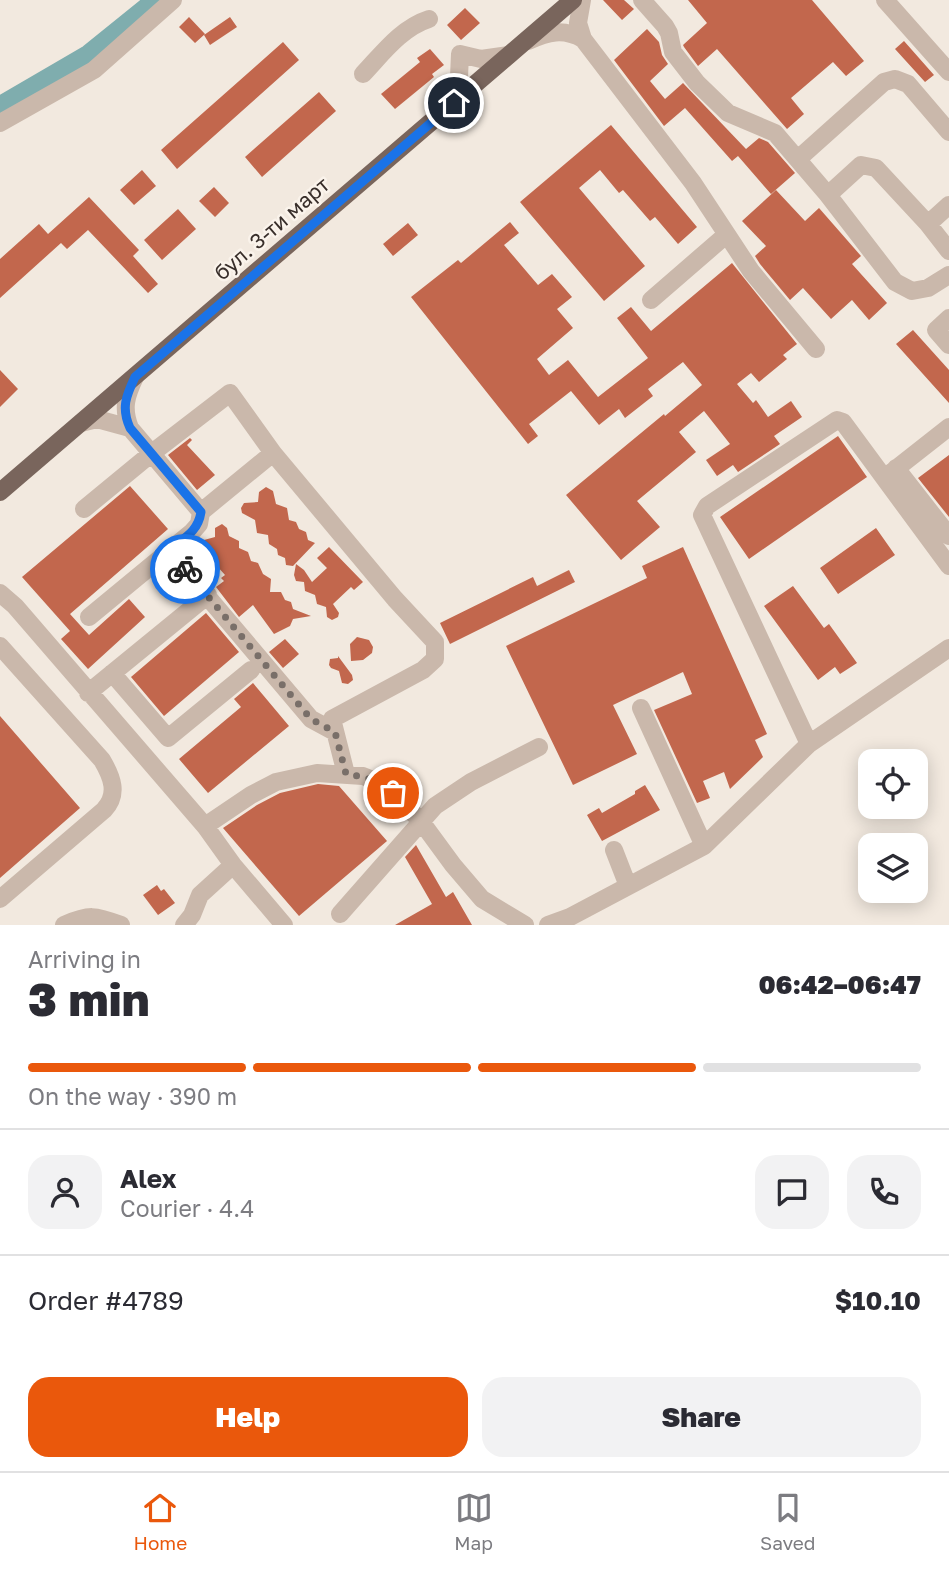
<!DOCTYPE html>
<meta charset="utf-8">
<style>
body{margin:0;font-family:"Golos Text",sans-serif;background:#f2f2f3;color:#2b2b33;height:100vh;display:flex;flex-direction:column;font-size:26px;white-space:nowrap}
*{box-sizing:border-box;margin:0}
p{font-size:23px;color:#7c7c81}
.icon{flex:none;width:38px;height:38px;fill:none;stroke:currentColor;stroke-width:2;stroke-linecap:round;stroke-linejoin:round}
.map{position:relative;height:925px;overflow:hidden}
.drawer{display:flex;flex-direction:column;background:#fff;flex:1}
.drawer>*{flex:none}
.buttons{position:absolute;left:858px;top:749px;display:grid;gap:14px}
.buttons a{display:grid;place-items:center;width:70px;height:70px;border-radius:14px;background:#fff;box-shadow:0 4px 18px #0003;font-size:35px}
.pin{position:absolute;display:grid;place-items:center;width:60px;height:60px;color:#fff;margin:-30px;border:4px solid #fff;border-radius:50%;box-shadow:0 2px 7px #0007}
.courier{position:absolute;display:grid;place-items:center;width:70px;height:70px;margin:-35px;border:5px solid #1a73e8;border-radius:50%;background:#fff;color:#222;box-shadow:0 2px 9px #0007}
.summary em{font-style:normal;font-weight:800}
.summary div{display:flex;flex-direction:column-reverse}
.summary{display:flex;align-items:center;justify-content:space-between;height:119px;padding:0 28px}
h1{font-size:46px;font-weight:800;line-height:52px}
.bar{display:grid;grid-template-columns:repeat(4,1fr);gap:10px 7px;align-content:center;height:84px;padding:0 28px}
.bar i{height:9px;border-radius:5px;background:#e1e1e2}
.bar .on{background:#ea580c}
.bar p{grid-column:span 4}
.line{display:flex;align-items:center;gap:18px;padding:0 28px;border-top:2px solid #e1e1e2}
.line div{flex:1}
.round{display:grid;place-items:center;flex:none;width:74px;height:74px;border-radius:21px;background:#f2f2f3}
.button{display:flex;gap:14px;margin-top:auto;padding:14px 28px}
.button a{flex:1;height:80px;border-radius:21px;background:#ea580c;color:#fff;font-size:28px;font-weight:800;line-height:80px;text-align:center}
.button a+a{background:#f2f2f3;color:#2b2b33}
.tab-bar{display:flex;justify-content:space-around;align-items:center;height:98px;border-top:2px solid #e1e1e2;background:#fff;font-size:19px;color:#7c7c81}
.tab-bar a{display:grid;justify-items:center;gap:4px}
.tab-bar .on{color:#ea580c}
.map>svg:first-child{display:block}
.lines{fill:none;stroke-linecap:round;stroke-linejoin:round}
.river{stroke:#7fadae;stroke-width:21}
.building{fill:#c2674d}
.minor{stroke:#cab8ab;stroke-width:18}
.major{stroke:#79655c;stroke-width:18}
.done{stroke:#796f69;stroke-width:7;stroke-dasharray:0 12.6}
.route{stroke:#1a73e8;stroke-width:9}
.labels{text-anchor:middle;stroke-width:5;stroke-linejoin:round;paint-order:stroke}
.street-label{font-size:21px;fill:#382e2a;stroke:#faf3eb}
</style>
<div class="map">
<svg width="949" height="925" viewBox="0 0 949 925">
<rect width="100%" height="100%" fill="#f2e9df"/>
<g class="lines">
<path class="river" d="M0 107 89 55 157 0"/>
</g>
<path class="building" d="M603 0H624L634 9 622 20Z
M688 0H812L864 61 846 76 833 62 791 98 804 114 787 129 717 49 698 66 684 47 683 45 707 23Z
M465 8 480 23 461 40 447 25Z
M189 17 205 34 195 43 179 27Z
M230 17 237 27 210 45 204 35Z
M647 29 659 42 662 55 668 64 650 81 665 99 683 83 746 149 759 138 768 142 795 173 771 194 738 156 732 161 685 108 664 126 614 60Z
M904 41 934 75 925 82 895 49Z
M283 42 299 60 177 169 161 150Z
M430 49 444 65 432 74 434 77 395 109 381 94 420 62 417 58Z
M319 92 336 111 262 177 245 157Z
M611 125 697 227 678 244 655 217 650 221 623 190 619 193 600 170 579 188 645 266 604 301 520 202Z
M142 170 156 186 134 205 120 190Z
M214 187 229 203 215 217 199 201Z
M776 190 805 221 819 208 861 256 852 264 887 303 869 320 852 300 831 319 803 288 790 300 760 264 755 256 766 246 742 221Z
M89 197 139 250 133 256 158 284 148 293 88 230 67 249 61 243 0 298V259L39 224 48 234Z
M178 209 196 229 162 260 144 240Z
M510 222 519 233 504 245 538 285 552 274 572 297 557 309 573 328 537 359 549 375 568 360 598 397 648 358 617 318 631 307 651 331 732 263 797 344 783 355 787 359 759 382 751 373 737 384 753 403 756 400 768 417 791 401 802 417 774 436 780 444 738 472 733 465 717 476 706 460 730 444 704 411 679 432 696 452 637 501 660 527 621 560 566 495 664 414 665 416 702 385 683 362 648 389 653 396 625 418 619 409 599 425 571 391 529 424 538 436 528 444 411 297 458 260 461 263Z
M408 223 418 235 393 256 383 244Z
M913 330 949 370V403L896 344Z
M0 370 18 389 0 407Z
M838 436 867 477 749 559 720 517Z
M190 438 192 440 187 445 215 475 197 490 168 455Z
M949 455V517L918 478Z
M130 486 168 529 70 614 89 635 129 599 145 617 88 669 61 639 70 631 22 577Z
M266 487 273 491 276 504 287 508 289 520 296 522 299 529 306 532 308 540 315 543 293 566 286 565 285 558 278 555 277 549 269 544 268 535 257 533 255 520 242 513 241 508 244 503 258 502 259 492Z
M222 524 227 528 229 536 239 541V548L248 552 251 561 258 563 263 574 271 579 270 592H281L285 600 291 602 293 609 311 616 293 619 290 626 274 634 253 605 239 617 216 587 224 581 221 578 225 575 217 566 216 554H206L201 547 204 540 215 537V528Z
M876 528 895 555 838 594 820 568Z
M329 547 363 582 354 590 351 587 333 604 339 613 338 617 332 620 327 617 326 607 317 604 315 595 305 591 304 582 296 581 294 575 296 564 304 570 312 582 327 568 317 558Z
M683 547 767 734 755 740 763 757 730 789 724 772 703 781 710 798 697 803 654 710 692 694 683 672 613 705 637 754 573 785 506 646 647 578 642 566Z
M569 570 575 582 450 644 440 623 533 577 537 586Z
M793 586 824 628 829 624 857 663 840 674 835 667 818 680 764 606Z
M206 613 239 652 164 716 131 677Z
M357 637 369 640 373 647 372 653 363 660 351 661 350 644Z
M285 639 299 654 283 668 269 652Z
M338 656 352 675 353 680 348 684 342 683 339 671 331 668 329 665 330 659 338 658Z
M253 683 289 726 208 793 179 759 241 707 234 699Z
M0 716 80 808 0 878Z
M318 784 339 786 387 841 299 916 223 828 257 805 280 793Z
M645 785 660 810 602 841 587 815 599 808 602 813 635 794V791Z
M416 845 446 897 453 892 472 925H395L432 904 405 857Z
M157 885 161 891 164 889 175 903 158 915 143 895Z"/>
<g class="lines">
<path class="minor" d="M642 0 665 26 669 33 673 52 697 83 728 113 775 133 828 195 895 282 912 291 928 288 949 275
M885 0 949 72
M583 39 693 183 751 271 816 349
M528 41C548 32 563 28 583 39L578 23 582 0
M363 74C382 54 401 28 429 19
M454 103 459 77 460 54 481 59 509 55
M0 123 94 70 173 0
M798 159 884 82 895 79 908 84 949 132
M828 195 861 165 876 168 928 224 949 205
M928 224 949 251
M651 300 726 235
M949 318 936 330 949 345
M81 423 97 419 130 428C122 408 126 396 135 377
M273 453 395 599 435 642V659L423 670 332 719 346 774
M896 468 949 536
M888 475 949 427
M84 509 152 453 230 393 273 453 201 512
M168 550 311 719 335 732
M0 593 15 606 205 826 233 865 284 925
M89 617 192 532 199 524 201 512 130 428
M0 646 102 760C112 777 119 794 104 810L0 899
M112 673 168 738 251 670
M88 693 208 595
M641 708 704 846
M809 744 702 515 707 506 837 420 843 422 949 566
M205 826 251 795 276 782 317 773 363 776 383 784 420 820 453 865 482 899 525 925
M614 850 628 886
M340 914 435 806 471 782 539 747
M64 925C89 914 95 915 121 925
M184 925 192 915 200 895 233 865
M548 925 570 917 704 846 809 744 949 648"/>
<path class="major" d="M0 492 573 0"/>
</g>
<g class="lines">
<path class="done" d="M185 569 311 719 335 732 346 774C365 777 379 780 393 793"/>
<path class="route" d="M185 569 169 550C184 538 198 532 201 512L130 428C121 408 126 396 135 377L454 103"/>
</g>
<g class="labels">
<g class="street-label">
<text transform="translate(272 229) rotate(-41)" y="7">бул. 3-ти март</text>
</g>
</g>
</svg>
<div class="buttons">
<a><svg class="icon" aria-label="locate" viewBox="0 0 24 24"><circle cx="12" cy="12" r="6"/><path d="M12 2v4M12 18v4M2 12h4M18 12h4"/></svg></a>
<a><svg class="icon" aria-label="layers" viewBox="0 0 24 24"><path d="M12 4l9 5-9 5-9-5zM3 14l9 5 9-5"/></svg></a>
</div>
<div class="pin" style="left:393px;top:793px;background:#ea580c"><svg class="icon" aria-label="bag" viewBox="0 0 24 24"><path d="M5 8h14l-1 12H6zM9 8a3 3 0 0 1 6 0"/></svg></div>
<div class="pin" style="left:454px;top:103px;background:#1f2937"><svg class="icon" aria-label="home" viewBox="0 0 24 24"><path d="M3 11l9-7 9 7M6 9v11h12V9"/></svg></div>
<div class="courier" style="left:185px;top:569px"><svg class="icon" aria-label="bike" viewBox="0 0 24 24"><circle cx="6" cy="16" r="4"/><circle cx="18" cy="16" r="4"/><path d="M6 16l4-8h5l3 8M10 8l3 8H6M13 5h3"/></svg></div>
</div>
<section class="drawer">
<div class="summary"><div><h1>3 min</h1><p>Arriving in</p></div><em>06:42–06:47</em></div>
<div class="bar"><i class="on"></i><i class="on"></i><i class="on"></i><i></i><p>On the way · 390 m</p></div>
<div class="line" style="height:126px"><a class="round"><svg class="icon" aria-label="person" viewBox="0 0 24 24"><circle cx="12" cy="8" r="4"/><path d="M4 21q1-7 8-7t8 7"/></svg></a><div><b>Alex</b><p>Courier · 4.4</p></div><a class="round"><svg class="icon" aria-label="chat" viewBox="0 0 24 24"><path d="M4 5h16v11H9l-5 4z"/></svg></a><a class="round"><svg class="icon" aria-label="phone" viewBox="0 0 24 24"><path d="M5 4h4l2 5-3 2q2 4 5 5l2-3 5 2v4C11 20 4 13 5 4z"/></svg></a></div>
<div class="line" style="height:91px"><div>Order #4789</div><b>$10.10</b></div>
<div class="button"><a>Help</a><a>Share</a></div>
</section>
<nav class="tab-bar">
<a class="on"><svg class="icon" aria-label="home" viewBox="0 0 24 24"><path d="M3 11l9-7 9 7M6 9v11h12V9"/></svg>Home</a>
<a><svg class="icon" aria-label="map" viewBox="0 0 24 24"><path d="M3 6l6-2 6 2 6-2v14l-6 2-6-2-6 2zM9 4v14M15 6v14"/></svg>Map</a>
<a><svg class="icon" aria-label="saved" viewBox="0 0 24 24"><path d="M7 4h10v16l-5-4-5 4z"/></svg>Saved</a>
</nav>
